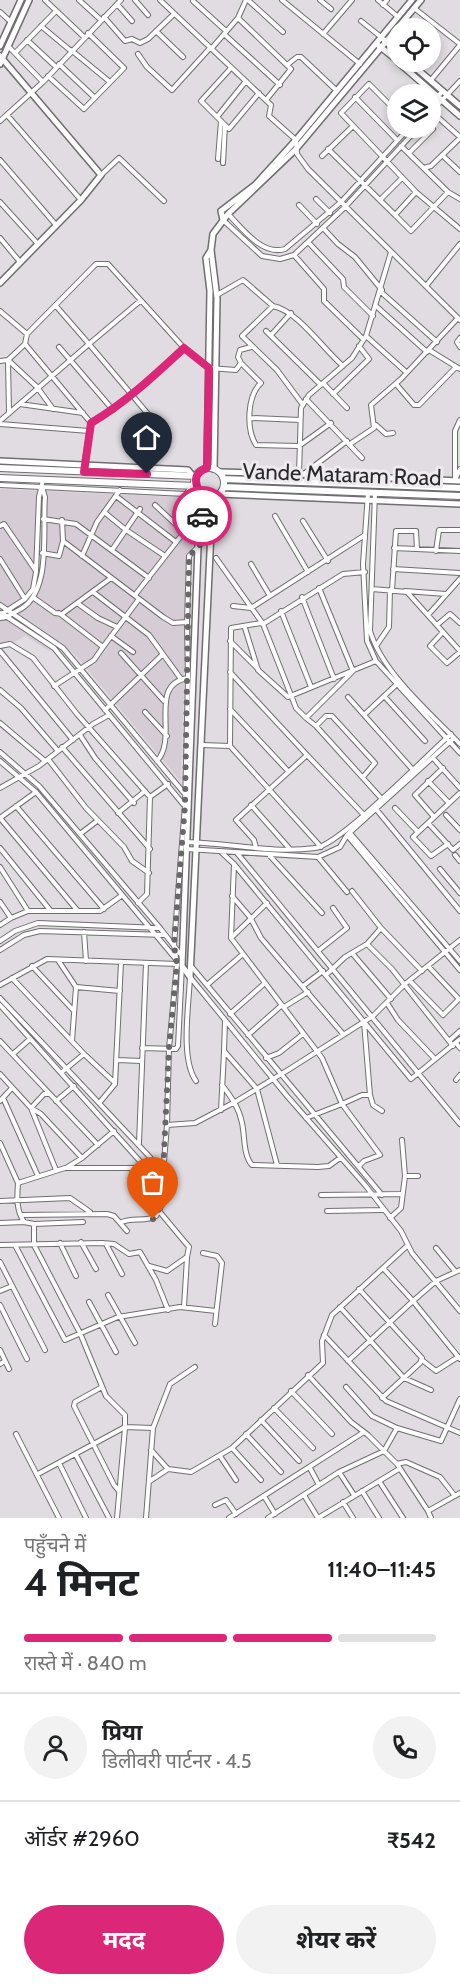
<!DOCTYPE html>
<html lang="hi">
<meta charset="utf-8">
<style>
body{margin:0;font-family:Cabin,"Noto Sans Devanagari",sans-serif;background:#f2f2f2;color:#202124;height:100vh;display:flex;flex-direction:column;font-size:22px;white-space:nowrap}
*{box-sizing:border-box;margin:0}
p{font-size:20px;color:#757577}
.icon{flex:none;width:33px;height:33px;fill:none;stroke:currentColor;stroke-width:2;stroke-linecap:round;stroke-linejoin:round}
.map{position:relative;height:1518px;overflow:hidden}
.side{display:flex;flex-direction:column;background:#fff;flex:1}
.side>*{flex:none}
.buttons{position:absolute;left:387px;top:18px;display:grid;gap:12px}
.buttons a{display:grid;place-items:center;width:54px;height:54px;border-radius:50%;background:#fff;box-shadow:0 3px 9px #0003;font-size:30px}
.pin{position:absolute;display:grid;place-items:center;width:51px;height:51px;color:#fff;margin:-62px -26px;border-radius:50% 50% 50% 0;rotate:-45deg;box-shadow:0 0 6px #0007}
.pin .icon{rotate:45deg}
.courier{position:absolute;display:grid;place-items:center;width:60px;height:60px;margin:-30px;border:4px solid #db2777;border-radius:50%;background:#fff;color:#222;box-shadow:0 2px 8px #0007}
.overview em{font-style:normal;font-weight:700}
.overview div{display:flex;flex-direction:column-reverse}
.overview{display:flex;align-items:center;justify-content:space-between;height:102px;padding:0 24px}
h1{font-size:39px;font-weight:700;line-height:45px}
.bar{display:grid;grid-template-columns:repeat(4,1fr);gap:9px 6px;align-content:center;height:72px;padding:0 24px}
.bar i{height:8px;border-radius:4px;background:#e0e0e0}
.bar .active{background:#db2777}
.bar p{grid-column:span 4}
.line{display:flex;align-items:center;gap:15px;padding:0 24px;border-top:2px solid #e0e0e0}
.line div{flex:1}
.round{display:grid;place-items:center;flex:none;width:63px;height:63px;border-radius:32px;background:#f2f2f2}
.cta{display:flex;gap:12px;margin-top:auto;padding:12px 24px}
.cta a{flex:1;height:69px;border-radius:36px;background:#db2777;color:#fff;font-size:24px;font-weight:700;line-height:69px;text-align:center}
.cta a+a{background:#f2f2f2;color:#202124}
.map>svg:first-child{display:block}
.built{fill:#d6ccd6}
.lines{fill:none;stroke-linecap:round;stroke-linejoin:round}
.minor-casing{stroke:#716e71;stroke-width:6}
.tertiary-casing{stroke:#716e71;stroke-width:8}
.secondary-casing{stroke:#716e71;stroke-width:8}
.minor{stroke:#fff;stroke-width:4}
.tertiary{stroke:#fff;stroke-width:5}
.secondary{stroke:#fff;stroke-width:6}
.done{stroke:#696769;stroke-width:6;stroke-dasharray:0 10.8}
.route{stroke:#db2777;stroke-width:8}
.labels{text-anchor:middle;stroke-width:6;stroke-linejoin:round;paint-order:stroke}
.street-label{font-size:22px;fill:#292829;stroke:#eeeaee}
</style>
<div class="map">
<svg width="460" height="1518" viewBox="0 0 460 1518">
<rect width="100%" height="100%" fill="#e0dce1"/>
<path class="built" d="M0 489 182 497 193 504 196 522 192 549 188 555 181 782 76 656 60 641 49 651 25 636 0 650Z"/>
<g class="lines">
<g class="minor-casing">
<path id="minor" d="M45 0 84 37
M79 0 101 20
M135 0 148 15
M160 0 271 105 269 116 296 140 297 154 308 169 460 320
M248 0 283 32
M282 0 360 64
M320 0 331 9
M378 0 397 16
M193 1 226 31
M117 4 132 21
M383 5 387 0
M414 8 460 44
M0 12 11 22
M104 17 125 41 132 39 140 43 148 39 174 14
M238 18 291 69 266 100
M361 21 381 37
M41 26 71 51
M156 31 183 57
M224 34 280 85
M323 34 352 0
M27 40 56 67
M8 46 43 82
M211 49 238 18 246 0
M71 50 110 82
M15 53 56 11
M138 54 147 67 172 90 210 48
M59 64 95 98
M287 65 297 57H301L337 91
M231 68 201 101 229 129 259 93
M48 76 84 109 124 68 88 33
M431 80 460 45
M355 97 397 140
M430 104 443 91
M432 112 460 137
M398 113 369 84 341 113 416 192 460 229
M430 113 460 81
M7 115 81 200
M217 117 246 81
M0 121 43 82 121 0
M401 146 448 192 460 199
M328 149 395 215 416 192
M409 153 433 129
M442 155 460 172
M322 156 352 127
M218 159 221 121
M0 160 56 225
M223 163 225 125
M424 168 431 166 460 138
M101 175 119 158 164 201
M316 199 330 213
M380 200 402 178
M0 202 38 244
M299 205 317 224
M228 214C243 229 262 256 285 249L341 202 409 128
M395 215 411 231 448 192
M223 220 262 256 280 259 294 255 346 206 418 128
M324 229 338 244 355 257 382 290
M0 238 20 262
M308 242 343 279 344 287 373 316
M294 255 324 289V301L363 339
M426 286 460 244
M381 292 437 342
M217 295 243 280 273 306
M56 306 89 344 140 301
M376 306 427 352
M0 311 27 334
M266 331 321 385
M271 335 291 313
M366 336 406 372
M460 338 457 342 460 347
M25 344 91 423 84 465
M59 347 113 410
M429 350 460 369
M8 360 37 387 53 409
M0 361 8 360 25 344 27 334 96 264H108L184 348 209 368 236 370 241 363 261 383C247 396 246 429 256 445L299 446 331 423
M8 361 9 413
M241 363 238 357 240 350 251 347
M323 383 347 408
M396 384 414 405H419L456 367
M333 394 369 359 359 346
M306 399 362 458
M20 404 83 413
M303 405 277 370 242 336 273 306C298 311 323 349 343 366
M251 418 300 420
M0 421 89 344 153 420
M91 423C125 403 156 375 184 348
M0 424 89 431
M376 425 386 434 393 433
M350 444 374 428 371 405 401 379 458 318
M305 473 347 441
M299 474 301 408 309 395 352 358 366 336 391 252
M455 480 460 469
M455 481V431L460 420
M0 485 186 494 192 486
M368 493 363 564 367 641 376 661 460 753
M375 493 370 631C382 672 430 713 460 744
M116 496 176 542
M155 505 184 532
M104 512 126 530
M275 516 308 572
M43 519 76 524 149 578
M62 520 63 541
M303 521 328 561
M0 526 4 524 36 571
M126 530 165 556
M394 548 460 551
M112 550 140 509
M436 551 439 530H460
M42 553 59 556 63 541 163 617 173 623 187 622 188 678C147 684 179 737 157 761
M82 556 97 522 120 490
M216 558 263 624 296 708 306 718 353 671 319 588
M0 559 25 599
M251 564 270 596
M393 569 460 573
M372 589 407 592 460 651
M392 590 396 531H416L417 549
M405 591 446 594
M93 592 149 635 181 679
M135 595 199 513
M302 597 334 679
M34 598 55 613 62 614 111 578
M77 603 98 618 117 627
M0 605 63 648 184 793
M233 606 251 608 365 535
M281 611 311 687
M1 613 54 648 183 804
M59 613 103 647 139 599
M0 615 25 599 33 589 36 572 39 497 43 480
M428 615 460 579
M0 618C8 618 10 614 17 611 53 595 42 531 45 497L42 487
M187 622 189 556 199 546
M263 624 343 574 365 572
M437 625 450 614 460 623
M245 628 258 670 288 697 376 661
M443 632 430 646 447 663 460 652
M111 636 133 652
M230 641 258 669
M0 646 10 644 33 658 77 714 150 797
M376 646 389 627 390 590
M0 651 73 740
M121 653 164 701
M230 672 307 755 236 820 254 840 256 848
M397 684 364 715 413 770
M54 686 94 660 103 647
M0 690 21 708 58 751
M384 696 425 741
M348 697 364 715
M230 709 288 771
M105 710 162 655
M145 712 167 736
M306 718 316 726
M0 723 45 761
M80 735 95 758 134 803
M202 745 230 746 321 847
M230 746 231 628 261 623
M62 747 150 849
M0 752 39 786 160 928
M307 755 363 814
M433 758 460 788
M48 759 86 808 124 847 132 861 149 873
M0 761 36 792 175 958
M363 777 375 763 332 716H326L316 726 381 798
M428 781 449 803
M0 788 39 766 93 724 109 715
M251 805 289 848
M16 806 104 909
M395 808 418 832
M376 809 460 911
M118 813 145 791
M446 815 460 830
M434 817 415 795 443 768
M0 818 77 910
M0 818 36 792
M428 823 453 850 460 844
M350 833 460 961
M80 834 97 821
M347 835 460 970
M187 842C229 843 273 854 315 848 340 845 426 756 451 734
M448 844 431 856 413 837 460 793
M0 848 50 910
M186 849 318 857 340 847 347 835 454 738
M221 852 234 864 411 1079 460 1039
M237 853 460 1124
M455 855 460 861
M270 856 322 913
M318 857 347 892
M234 864 231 938 322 1058 342 1104 362 1095H370L364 1022
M0 867 28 911
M440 869 460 893
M352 891 381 928
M232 896 250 917 261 938 343 1034
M0 902 11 918 28 911H100L121 896
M138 903 147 894 150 797 168 784
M0 925 11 918
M84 932 86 961
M232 937 267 903
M0 941 15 931 38 923 160 928 182 956
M367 944 392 969 453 1046
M0 950 24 935 40 931 165 935
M318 951 347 928 333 908
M352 953 391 999
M58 960 76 987
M32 966 74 1011
M191 966 382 1195
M326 975 345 957 367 944 381 928 422 971
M190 977 287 1096 365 1185 401 1231 412 1253 460 1311
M190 977C189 1004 180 1059 196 1081
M12 978 84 1054
M410 981 443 1015 459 999 428 966
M0 985 47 959 177 964
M207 985 243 954
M303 986 323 971
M0 998 163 1171
M387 1003 398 1020 434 1058
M0 1005 146 1168 158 1178 163 1174 167 1125 195 1123 235 1102 288 1070 373 1016 405 984 460 940
M284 1007 308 992
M230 1014 265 983
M225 1021 224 1051 257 1089 277 1165
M248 1035 282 1005
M0 1041 98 1145
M72 1041 76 987 120 991
M449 1041 460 1031
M456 1043 460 1048
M142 1048 176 1049 178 1046 182 966
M13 1054 30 1039
M266 1058 279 1053 303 1034
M117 1060 142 1061
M62 1072 84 1054 115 1083
M0 1074 31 1108 56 1170
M456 1080 460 1075
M222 1085C231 1097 239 1107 242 1123 245 1136 243 1155 252 1165L318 1167 329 1166 340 1158
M49 1094H44L31 1108 41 1114 82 1158
M370 1095 373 1105 382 1111
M4 1100 38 1176
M0 1101 12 1088
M56 1101 74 1086
M100 1102 115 1084 121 962
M221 1110 224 1052
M306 1118 342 1104 380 1155 364 1161 359 1166
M167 1125 169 1048 177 964 174 945 185 805 188 678
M402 1140 405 1176
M0 1143 18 1183
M139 1143 146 963
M66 1168 82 1158 114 1131
M146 1168H65L18 1183C17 1197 16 1210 24 1222L34 1224V1245L80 1333 106 1396 125 1415V1427L153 1428 170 1384 195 1367
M321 1195 401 1194
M0 1201 70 1198 90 1212
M327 1211 383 1210
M21 1215 107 1214 114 1216 127 1231
M390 1218 401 1208 405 1176H418
M0 1223 24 1222
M120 1223C132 1216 145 1223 156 1216L167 1195 156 1178
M34 1224 83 1222
M81 1242 96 1269
M60 1243 76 1276
M106 1244 122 1274
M0 1245 102 1243 114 1244 129 1254 140 1252 156 1280 168 1310
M15 1245 65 1340 118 1317 180 1307 216 1311
M436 1248 455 1271
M203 1253 217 1256 222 1263 215 1324
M0 1262 45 1350
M149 1266 167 1271 187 1257 189 1247 159 1211
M460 1270 436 1281 413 1301 460 1359
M359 1289 422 1358 420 1363 382 1398
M0 1291 12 1286
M108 1295 135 1343
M89 1302 116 1352
M0 1305 27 1359
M184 1307 187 1258
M340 1307 404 1378 431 1390
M324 1335 386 1401 460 1433
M0 1350 9 1369
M422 1360 436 1371 458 1357
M348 1361 413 1301 383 1268
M0 1364 5 1361
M308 1375 351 1422 368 1435 397 1464 428 1511
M102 1387 75 1402 74 1406 114 1485 119 1491
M346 1387 372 1416 397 1428
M291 1391 332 1434
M274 1408 313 1448
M261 1420 299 1461
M16 1434 59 1518
M246 1434 281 1472
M232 1448 261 1480
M151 1450 168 1469 191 1472 232 1448 323 1363 322 1341 332 1315 408 1245
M76 1455 109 1518
M220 1456 236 1480
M59 1463 86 1518
M397 1464 406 1462 440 1477 455 1496
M310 1468 319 1485
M339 1472 354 1495
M38 1474 125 1427
M150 1481 168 1469
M379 1481 403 1518
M362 1491 379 1518
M304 1495 318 1518
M264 1496 275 1514
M343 1502 353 1518
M215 1505 226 1500 236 1514
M117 1518 125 1428
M146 1518 153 1428
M229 1518 364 1432
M268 1518 339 1472 384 1451 397 1428 441 1441 460 1399
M318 1518 399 1469
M431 1518 428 1511 460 1493"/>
</g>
<g class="tertiary-casing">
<path id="tertiary" d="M384 40 398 52
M378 45 398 61
M0 46 21 0
M0 56 101 175 81 200 0 283
M398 62 460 116
M409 62 460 106
M0 64 29 0
M223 220 221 211 255 185 296 140 412 0
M0 461 188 470 193 476
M207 468 210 291 206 258 211 250
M214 469 217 298 211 250 213 234 228 214 296 149 421 0
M220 472 299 474
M298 481 299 474 460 481
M219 494 460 504
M190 977 182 966 200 495
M190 977 212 510 216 497"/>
</g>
<g class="secondary-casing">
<path id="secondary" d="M0 468 196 476
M194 483a15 15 0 1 1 30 0a15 15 0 1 1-30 0Z
M0 478 195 486
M224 479 460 488
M224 487 460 496"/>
</g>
<use href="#minor" class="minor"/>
<use href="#tertiary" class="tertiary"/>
<use href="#secondary" class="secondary"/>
</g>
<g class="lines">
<path class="done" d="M153 1219 167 1195 156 1177 163 1174 169 1048 177 964 174 945 185 805 189 556 201 544 202 516"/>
<path class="route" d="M147 474 84 472 91 423C125 403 155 375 184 348L209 368 207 468C191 474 196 484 200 495 203 501 202 510 202 516"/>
</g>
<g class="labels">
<g class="street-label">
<text transform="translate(342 474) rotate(2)" y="8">Vande Mataram Road</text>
</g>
</g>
</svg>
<div class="buttons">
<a><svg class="icon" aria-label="locate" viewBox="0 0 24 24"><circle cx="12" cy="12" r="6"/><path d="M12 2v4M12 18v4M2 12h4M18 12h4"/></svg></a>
<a><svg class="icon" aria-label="layers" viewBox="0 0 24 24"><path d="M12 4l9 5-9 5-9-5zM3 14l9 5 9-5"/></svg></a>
</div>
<div class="pin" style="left:153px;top:1219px;background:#ea580c"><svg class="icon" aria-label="bag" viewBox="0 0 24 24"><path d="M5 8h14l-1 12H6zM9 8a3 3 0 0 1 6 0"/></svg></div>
<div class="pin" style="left:147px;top:474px;background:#1f2937"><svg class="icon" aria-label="home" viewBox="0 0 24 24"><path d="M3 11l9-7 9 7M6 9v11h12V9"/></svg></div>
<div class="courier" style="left:202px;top:516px"><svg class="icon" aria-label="car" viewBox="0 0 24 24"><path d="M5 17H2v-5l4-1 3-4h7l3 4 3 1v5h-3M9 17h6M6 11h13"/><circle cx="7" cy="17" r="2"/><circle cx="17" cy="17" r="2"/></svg></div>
</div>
<section class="side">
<div class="overview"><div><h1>4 मिनट</h1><p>पहुँचने में</p></div><em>11:40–11:45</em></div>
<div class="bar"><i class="active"></i><i class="active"></i><i class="active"></i><i></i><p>रास्ते में · 840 m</p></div>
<div class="line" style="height:108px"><a class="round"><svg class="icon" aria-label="person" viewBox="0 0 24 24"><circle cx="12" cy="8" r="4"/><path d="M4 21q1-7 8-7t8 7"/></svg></a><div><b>प्रिया</b><p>डिलीवरी पार्टनर · 4.5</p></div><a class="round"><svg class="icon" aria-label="phone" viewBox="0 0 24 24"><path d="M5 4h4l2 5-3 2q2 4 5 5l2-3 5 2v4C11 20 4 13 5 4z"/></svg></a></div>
<div class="line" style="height:78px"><div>ऑर्डर #2960</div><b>₹542</b></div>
<div class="cta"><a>मदद</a><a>शेयर करें</a></div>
</section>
